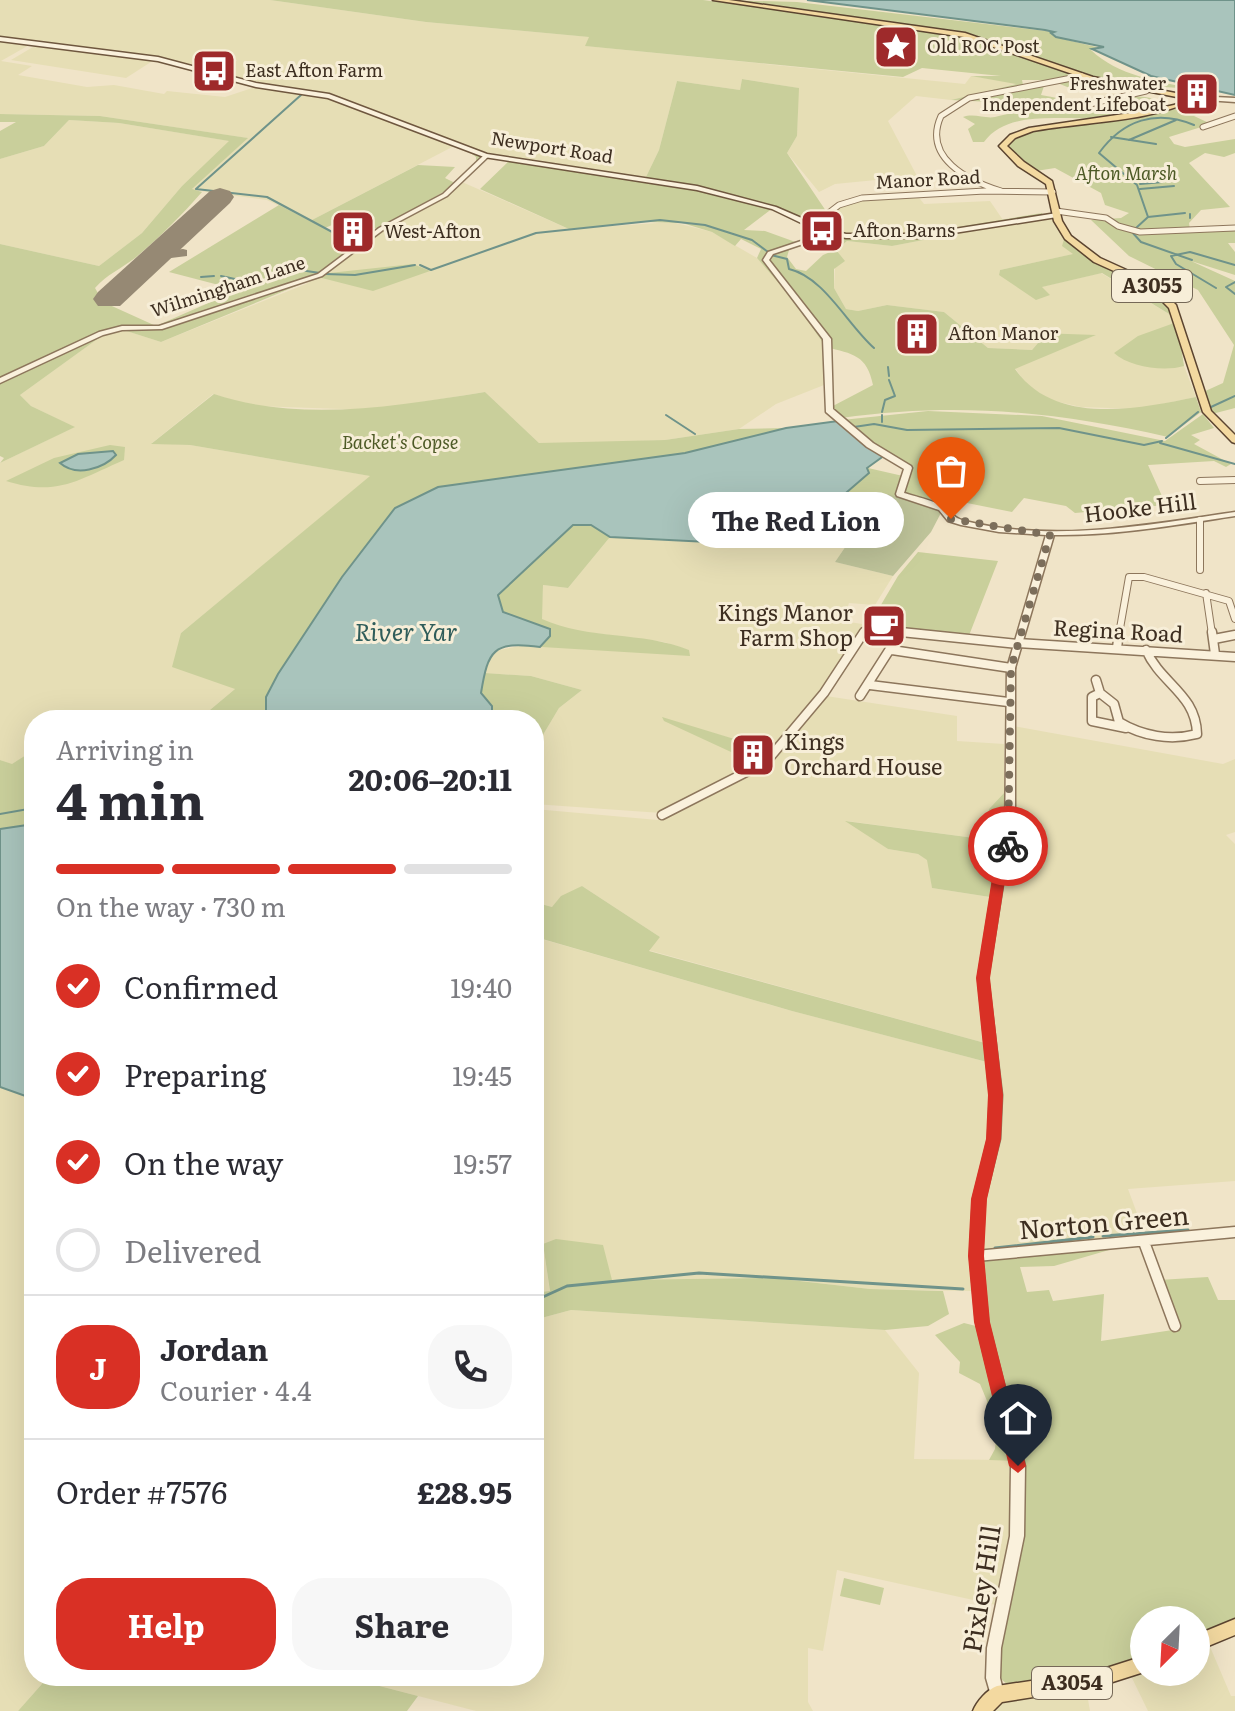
<!DOCTYPE html>
<meta charset="utf-8">
<style>
body{margin:0;font-family:Literata,serif;background:#f7f7f7;color:#2b2b33;height:100vh;display:flex;flex-direction:column;font-size:30px;white-space:nowrap}
*{box-sizing:border-box;margin:0}
p{font-size:26px;color:#7c7c81}
.icon{flex:none;width:44px;height:44px;fill:none;stroke:currentColor;stroke-width:2;stroke-linecap:round;stroke-linejoin:round}
.map{position:relative;flex:1;overflow:hidden}
.panel{position:absolute;left:24px;top:710px;width:520px;height:976px;display:flex;flex-direction:column;background:#fff;border-radius:32px;box-shadow:0 8px 32px #0002}
.panel>*{flex:none}
.needle{width:52px;rotate:204deg}
.buttons{position:absolute;left:1130px;top:1606px;display:grid;gap:16px}
.buttons a{display:grid;place-items:center;width:80px;height:80px;border-radius:50%;background:#fff;box-shadow:0 8px 32px #0002;font-size:40px}
.pin{position:absolute;display:grid;place-items:center;width:68px;height:68px;color:#fff;margin:-82px -34px;border-radius:50% 50% 50% 0;rotate:-45deg;box-shadow:0 0 8px #0007}
.pin .icon{rotate:45deg}
.courier{position:absolute;display:grid;place-items:center;width:80px;height:80px;margin:-40px;border:6px solid #d93025;border-radius:50%;background:#fff;color:#222;box-shadow:0 2px 10px #0007}
.bubble{position:absolute;height:56px;border-radius:28px;background:#fff;box-shadow:0 8px 32px #0002;font-size:26px;font-weight:700;line-height:56px;text-align:center}
.head em{font-style:normal;font-weight:700}
.head div{display:flex;flex-direction:column-reverse}
.head{display:flex;align-items:center;justify-content:space-between;height:136px;padding:0 32px}
h1{font-size:52px;font-weight:700;line-height:60px}
.bar{display:grid;grid-template-columns:repeat(4,1fr);gap:12px 8px;align-content:center;height:96px;padding:0 32px}
.bar i{height:10px;border-radius:6px;background:#e1e1e2}
.bar .current{background:#d93025}
.bar p{grid-column:span 4}
.line{display:flex;align-items:center;gap:20px;padding:0 32px;border-top:2px solid #e1e1e2}
.line div{flex:1}
.round{display:grid;place-items:center;flex:none;width:84px;height:84px;border-radius:32px;background:#f7f7f7}
ol{padding:0 32px;list-style:none}
li{display:flex;align-items:center;gap:24px;height:88px}
li p{margin-inline-start:auto}
li .icon{padding:8px;border-radius:50%;background:#d93025;color:#fff;stroke-width:4}
li:last-child{color:#7c7c81}
li i{width:44px;height:44px;border:4px solid #e1e1e2;border-radius:50%}
.button{display:flex;gap:16px;margin-top:auto;padding:16px 32px}
.button a{flex:1;height:92px;border-radius:32px;background:#d93025;color:#fff;font-size:32px;font-weight:700;line-height:92px;text-align:center}
.button a+a{background:#f7f7f7;color:#2b2b33}
.map>svg:first-child{display:block}
.farmland{fill:#e6deb5}
.green{fill:#c9cf9b}
.cemetery{fill:#bfc49a}
.water{fill:#a9c4bc;stroke:#6f938a;stroke-width:2}
.lines{fill:none;stroke-linecap:round;stroke-linejoin:round}
.stream-far1{stroke:#6f938a;stroke-width:2}
.stream{stroke:#6f938a;stroke-width:3}
.taxiway{fill:#968974;fill-rule:evenodd}
.runway{fill:#968974;fill-rule:evenodd}
.minor-far3-casing{stroke:#8d765c;stroke-width:7}
.minor-far2-casing{stroke:#8d765c;stroke-width:8}
.minor-far1-casing{stroke:#8d765c;stroke-width:11}
.minor-casing{stroke:#8d765c;stroke-width:13}
.tertiary-casing{stroke:#8d765c;stroke-width:3}
.secondary-casing{stroke:#6f573f;stroke-width:3}
.primary-casing{stroke:#5b4430;stroke-width:3}
.minor-far3{stroke:#faf1dc;stroke-width:5}
.minor-far2{stroke:#faf1dc;stroke-width:6}
.minor-far1{stroke:#faf1dc;stroke-width:8}
.minor{stroke:#faf1dc;stroke-width:10}
.tertiary{fill:#faf1dc;fill-rule:evenodd}
.secondary{fill:#faf1dc;fill-rule:evenodd}
.primary{fill:#f3d9a0;fill-rule:evenodd}
.route{fill:#d93025}
.done{stroke:#7c6e5b;stroke-width:8;stroke-dasharray:0 14.4}
.labels{text-anchor:middle;stroke-width:6;stroke-linejoin:round;paint-order:stroke}
.far-poi-label{font-size:18px;fill:#3d2e20;stroke:#f7eed8;text-anchor:start}
.far-street-label{font-size:18px;fill:#3d2e20;stroke:#f7eed8}
.far-park-label{font-size:18px;font-style:italic;fill:#4d5a26;stroke:#f7eed8}
.shield{fill:#f7eed8;stroke:#756857;stroke-width:2}
.shield-label{font-size:20px;font-weight:bold;fill:#3d2e20}
.street-label{font-size:22px;fill:#3d2e20;stroke:#f7eed8}
.poi-label{font-size:22px;fill:#3d2e20;stroke:#f7eed8;text-anchor:end}
.water-label{font-size:24px;font-style:italic;fill:#2f5d5a;stroke:#f7eed8}
.near-street-label{font-size:26px;fill:#3d2e20;stroke:#f7eed8}
</style>
<div class="map">
<svg width="1235" height="1711" viewBox="0 0 1235 1711">
<rect width="100%" height="100%" fill="#f0e4c8"/>
<path class="farmland" d="M0 0H270L426 22 590 37 586 46 965 84 971 76 1018 83 951 100 916 96 888 121 917 176 835 184 819 192 787 153 797 136 798 88 742 79 740 90 677 81 659 150 646 177 493 156 456 145 310 221 267 200 191 190 247 138 100 116 0 114V40L31 44 1 61 32 66 18 75 87 87 114 85 164 94 167 91 225 97 258 86 338 98 224 75 237 60 227 59 215 72 159 59 0 38Z
M38 44 154 60 126 78 11 60Z
M69 120 119 123 230 141 182 186 142 233 99 266 0 244V159L44 146Z
M462 182 569 229 672 222 712 232 757 258 772 271 824 341V385L776 404 739 429 665 440 593 443H539L485 392 372 410 251 406 213 394 152 443 190 445 371 476 181 633 235 689 198 720H34V750L12 765 0 760V463L74 427 31 406 20 395 104 334 124 330 161 342 306 284 383 230 446 196Z
M917 195 924 204 990 201 1003 220 905 236 854 235 817 225 841 206 861 199Z
M1044 217 1054 220 1074 254 1000 270 999 275 1041 287 1101 273 1174 317 1184 366 1196 397 1138 409 1081 407 1050 400 1026 384 1015 368 1093 336 1039 334 1038 343 1032 350 988 348 944 312 887 305 858 311 846 309 834 288 836 250 847 241 892 246Z
M789 533 848 543 835 562 893 576 875 605 849 603 843 621 862 624 863 629 822 692 774 751 662 718 763 767 826 696 957 716V741L1004 744V793L989 809 982 839 847 821 888 849 918 854 928 860 932 888 990 897 976 978 985 1043 648 950 660 937 582 886 552 907 534 902V809L658 820 665 817 661 813 534 804V750L559 708 582 690 531 676 484 673 487 660 494 651 525 645 689 655 688 650 664 642 562 629 541 619 543 585 568 588 610 537 708 542Z
M1013 726 1223 764 1235 759V832L1226 835 1235 844V1181L1128 1189 1145 1235 981 1251 985 1202 1000 1141 1001 1095 989 978 1005 867 1015 840Z
M538 938 792 1011 987 1062 990 1094 988 1138 973 1198 971 1291 870 1289 773 1278 612 1280 543 1244 550 1292 534 1293V950Z
M0 1087 34 1099V1676H49L18 1711H0Z
M571 1310 885 1330 919 1373 914 1459 1009 1460 1012 1534 996 1605 837 1570 823 1651 808 1648V1702L813 1711H476L341 1676H534V1320Z
M1208 1642 1231 1696H1235V1711H1148L1131 1676 1144 1672H1196V1648Z
M1086 1688 1090 1711H991L1001 1699Z"/>
<path class="green" d="M270 0H703L749 6H752L719 0 797 2 1054 32 1051 34 1055 37 1100 48 1091 50C1118 76 1158 81 1194 89L1164 87 1157 92 1189 98 1186 100 1108 85 1082 93 1050 80H1022L1023 85 1044 86 1041 95 1079 102 1067 110C1096 120 1126 78 1170 107L1145 112 1121 105 1108 111 1112 117C1071 123 1010 106 984 142H973L968 129 975 124 963 117C974 113 985 119 995 117 1017 111 1037 110 1060 109L1065 104 1023 100 992 106 991 102 951 100 1016 84 971 76H1001L922 68 903 77 585 46 589 37 426 22Z
M742 79 799 88 797 136 787 153 826 211 812 223 760 203 646 177 659 150 677 81 740 90Z
M1175 109 1198 114 1194 116 1211 124 1169 137 1174 144 1185 147 1235 139V153L1224 157 1205 153 1189 163 1230 207 1201 210 1189 223 1190 230 1235 229V243H1228L1235 252V275L1191 261 1235 281V408L1212 414 1201 393 1223 383 1234 345 1198 290 1129 256 1091 220 1121 218 1129 213 1105 205 1101 193 1055 168 1036 171 1007 146 1009 138 1050 126 1096 124Z
M0 114 100 116 248 138 192 189 202 192C181 216 160 237 135 258 121 269 107 274 95 288L103 302 156 326 238 290 169 272 279 205 310 221 418 165 455 167 445 178 457 184 380 229 339 222 325 228 344 239 361 241 320 274 413 264 430 271 373 291 318 277 161 342 114 327 20 395 31 406 75 427 0 463 4 458 0 456V244L99 266 142 233 182 186 229 141 119 123 69 120 44 146 0 159V131L16 122H0Z
M464 148 484 155 683 186 773 208 744 230 765 231 801 244 789 250 787 257 796 269 806 271 823 255 835 250 814 240 836 233 905 236 1042 213 1044 217 892 246 847 241 836 250 845 261 834 269V288L846 309 858 311 887 305 944 312 988 348 1032 350 1038 343 1039 333 1096 335 1015 369C1055 426 1138 409 1196 397L1201 412 1168 437C1054 411 957 402 841 418L831 407 873 385C867 355 853 354 826 347L790 296 757 258 761 249 741 239 735 246 712 232 682 223 646 222 569 229 480 189 509 161 490 158 476 163V157Z
M1065 236 1075 246C1108 263 1160 280 1174 317L1102 273 1042 287 1050 295 1036 300 999 275 1000 270 1073 254 1062 246Z
M1177 322 1184 366C1164 372 1129 367 1114 353L1138 336Z
M485 392 539 443 665 440 739 429 786 428 778 435 621 479 313 720H198L235 689 172 667 181 633 370 476 190 445 151 444 214 394C301 423 396 406 485 392Z
M928 411 1042 416 1165 441 1203 414 1214 428 1191 435 1200 440 1194 444 1231 464 1226 467 1214 461 1148 465 1166 505 1075 513 1066 506 1024 498 1012 512 947 499 941 507 902 494 909 472 842 420Z
M110 445 125 447 124 460C78 480 57 497 6 481L54 458Z
M885 455 868 468 903 476 896 491 904 498 888 495 870 519 839 512 827 538 789 533 708 542 610 537 568 588 543 585 542 619C588 640 642 631 689 650L690 656 509 645C493 651 487 655 485 673L531 676 582 690 559 708 534 750V720H478V626L456 551Z
M918 552 998 561 968 638 897 631 900 619 875 615 898 576Z
M662 717 774 751 757 764 664 721Z
M34 750V977L0 960V760L12 764Z
M1004 793V840L990 897 932 888 927 860 918 854 888 849 845 821 982 839 989 809Z
M582 886 660 937 649 951 985 1043 987 1062 792 1011 539 938 534 950V902L552 907 561 896Z
M556 1239 603 1245 612 1280 773 1278 870 1289 943 1291 949 1314 928 1326 885 1330 571 1310 534 1320V1293L550 1291 543 1244Z
M1107 1244 1109 1250 1054 1266 1020 1267 1027 1292 1049 1290 1053 1301 1104 1294 1101 1341 1179 1329 1159 1280 1208 1277 1218 1300H1235V1622L1196 1638V1620H1144V1659L1110 1672 1009 1686 999 1677V1649L1021 1461 989 1460 995 1449 998 1420 986 1412 987 1401 980 1384 959 1373 960 1362 935 1335 964 1323 976 1326 981 1344 988 1323 982 1256Z
M844 1578 884 1588 880 1605 840 1596Z
M49 1676H341L418 1696 407 1711H18Z"/>
<path class="cemetery" d="M888 494 942 511 931 532 893 576 835 562 848 543 827 538 839 512 870 519Z"/>
<path class="water" d="M807 0H1235V95L1151 76 1092 49 1104 47 1056 37 1051 33 1054 32 1045 30Z
M838 421 885 455 867 468 869 473 825 511 793 523 716 533 708 542 610 537 591 525H573L498 595 503 612 550 629V636L540 647C493 641 488 650 481 693L492 706V720H266V697L278 674 342 577 395 508 438 487 685 453 786 428Z
M113 451 116 455C103 469 76 477 60 463L78 454Z
M34 824V1099L0 1087V829Z"/>
<g class="lines">
<path class="stream-far1" d="M301 95 196 189 267 197 349 241
M1111 137 1156 144
M1129 140 1176 120
M1140 184 1163 182
M1140 189 1174 186
M1190 214V218
M1148 217 1137 185 1099 153C1123 120 1156 109 1194 125
M1136 228 1148 217 1185 213
M1132 232 1141 242 1192 260
M771 255 787 259 789 269C824 277 847 324 874 348
M420 265 431 270 536 233 660 220 705 225 752 240 768 252
M325 274 355 275 415 265
M221 276 258 284 293 269 320 273
M201 277 214 276
M1235 282 1226 287 1235 294
M1216 288 1176 264 1171 256 1190 252 1235 265
M888 367 889 376
M1211 407 1235 396
M882 412 885 400 895 396 889 380
M666 415 695 434
M882 415V422
M854 427 874 424 907 430 1059 428 1144 445 1162 441
M1166 438 1198 412
M1160 443 1235 464
M0 814 34 808"/>
<path class="stream" d="M1103 1236 1188 1230
M995 1248 1093 1237
M534 1301 567 1286 699 1273 963 1289"/>
<path class="taxiway" d="M183 249 187 250V256L155 260 149 256 155 252Z"/>
<path class="runway" d="M220 188 230 191 234 197 230 203 120 306H98L93 299 98 292 210 191Z"/>
<g class="minor-far3-casing">
<path id="minor-far3" d="M1077 107 1146 91
M1203 127 1235 116
M1001 191C969 181 922 158 941 116L969 98 1082 76
M1056 211 1106 218 1118 226 1140 232 1235 228
M813 225 839 205 862 198 985 191 1053 192"/>
</g>
<g class="minor-far2-casing">
<path id="minor-far2" d="M1200 481 1235 480
M1200 520V570
M1206 593 1212 634
M862 634 866 629 921 634
M1119 634 1129 577H1144L1229 601 1235 619"/>
</g>
<g class="minor-far1-casing">
<path id="minor-far1" d="M901 632 1018 644
M1212 632 1215 654
M1214 639 1235 635
M1018 643 1235 657
M1117 648 1119 632
M892 650 1011 668
M1096 680 1100 693
M870 685 1008 702
M1100 693 1114 704 1119 722C1142 736 1170 741 1197 734 1196 694 1161 684 1146 650
M1100 693 1092 697V721L1126 728
M860 696 897 638
M662 815 766 762 824 693 864 632"/>
</g>
<g class="minor-casing">
<path id="minor" d="M1144 1242 1175 1326
M976 1256 1235 1232"/>
</g>
<g class="tertiary-casing">
<path id="tertiary" d="M1194 96 1235 98V102L1192 99V97Z
M484 155 489 156 447 196 383 230 322 276 162 329 122 330 103 335 0 383V378L99 332 122 326H159L318 274 379 228 443 194Z
M831 231 833 232V234L773 254 769 260 831 339 833 409 873 443 911 466 912 468 904 493C914 496 938 502 945 507 954 513 951 517 965 521 1053 543 1147 525 1235 512V516C1175 525 1115 536 1054 535L1015 668V839L1006 866 988 978 1002 1095 1000 1139 985 1199 982 1256 988 1322 1025 1466 1024 1536 1001 1648 1000 1678 1004 1694 1002 1699 997 1701 992 1699 986 1678 987 1648 1010 1536 1011 1466 976 1322 970 1256 973 1199 988 1139 990 1095 978 978 996 866 1005 839 1007 668 1046 535 999 532 961 525 948 521 939 510 897 496 896 494 904 469 867 447 826 412 823 339 763 260 768 252Z"/>
</g>
<g class="secondary-casing">
<path id="secondary" d="M0 37 158 57 256 83 329 94 487 154 697 186 776 207 827 229 846 234H922L1057 213 1060 215 1057 217 922 238H846L822 233 772 209 697 190 484 157 328 98 256 87 158 61 0 41Z"/>
</g>
<g class="primary-casing">
<path id="primary" d="M713 0H729L965 33 1093 77 1196 97V99C1147 123 1087 121 1033 131L1015 138 1007 146 1024 162 1052 181 1062 221 1071 236 1100 258 1153 282 1176 305 1211 411 1235 435V443L1232 442 1203 412 1169 308 1147 286 1094 262 1065 239 1054 221 1046 184 1018 166 999 146 1010 135 1029 128 1151 110 1174 105 1187 99 1090 80 964 37Z
M1235 1619V1635L1196 1651V1635Z
M1144 1656V1672L1097 1687 1002 1702 993 1711H973C977 1701 987 1690 997 1686L1097 1671Z"/>
</g>
<use href="#minor-far3" class="minor-far3"/>
<use href="#minor-far2" class="minor-far2"/>
<use href="#minor-far1" class="minor-far1"/>
<use href="#minor" class="minor"/>
<use href="#tertiary" class="tertiary"/>
<use href="#secondary" class="secondary"/>
<use href="#primary" class="primary"/>
</g>
<path class="route" d="M1003 843 1014 846 1007 866 990 978 1003 1095 1001 1139 987 1199 984 1256 990 1322 1026 1466 1018 1473 1009 1466 974 1322 968 1256 971 1199 986 1139 988 1095 976 978 994 866Z"/>
<g class="lines">
<path class="done" d="M951 519 1050 535 1011 668 1008 846"/>
</g>
<defs>
<g id="sight-square" transform="scale(2.3)"><rect x="-9" y="-9" width="18" height="18" rx="4" fill="#9e2a2b" stroke="#f7eed8"/><path d="M0-6L1.8-2.2L6-1.7L2.9 1.2L3.7 5.4L0 3.3L-3.7 5.4L-2.9 1.2L-6-1.7L-1.8-2.2Z" fill="#fff"/></g>
<g id="bus-square" transform="scale(2.3)"><rect x="-9" y="-9" width="18" height="18" rx="4" fill="#9e2a2b" stroke="#f7eed8"/><path d="M-5-6H5V4H4V6H2V4H-2V6H-4V4H-5ZM-3.5-4V0h7V-4ZM-3.5 1.2v1.5H-2V1.2ZM2 1.2v1.5H3.5V1.2Z" fill="#fff"/></g>
<g id="building-square" transform="scale(2.3)"><rect x="-9" y="-9" width="18" height="18" rx="4" fill="#9e2a2b" stroke="#f7eed8"/><path d="M-4-6H4V6H1V3H-1V6H-4ZM-2.5-4.3h1.7v1.8h-1.7ZM.8-4.3h1.7v1.8H.8ZM-2.5-1h1.7V.8h-1.7ZM.8-1h1.7V.8H.8Z" fill="#fff"/></g>
<g id="cafe-square" transform="scale(2.3)"><rect x="-9" y="-9" width="18" height="18" rx="4" fill="#9e2a2b" stroke="#f7eed8"/><path d="M-5.5-4.5H6V0H3Q3 3.5 0 3.5H-2.5Q-5.5 3.5-5.5 0ZM3-3.2v2h1.7v-2ZM-6 4.5H4V6H-6Z" fill="#fff"/></g>
</defs>
<g fill-rule="evenodd">
<use href="#sight-square" x="896" y="47"/>
<use href="#bus-square" x="214" y="71"/>
<use href="#building-square" x="1197" y="94"/>
<use href="#bus-square" x="822" y="231"/>
<use href="#building-square" x="353" y="232"/>
<use href="#building-square" x="917" y="334"/>
<use href="#cafe-square" x="884" y="626"/>
<use href="#building-square" x="753" y="755"/>
</g>
<g class="labels">
<g class="far-poi-label">
<text x="927" y="53">Old ROC Post</text>
<text x="245" y="77">East Afton Farm</text>
<text x="1166" y="90" text-anchor="end">Freshwater<tspan x="1166" dy="21">Independent Lifeboat</tspan></text>
<text x="853" y="237">Afton Barns</text>
<text x="384" y="238">West-Afton</text>
<text x="948" y="340">Afton Manor</text>
</g>
<g class="far-street-label">
<text transform="translate(552 148) rotate(9)" y="6">Newport Road</text>
<text transform="translate(928 180) rotate(-3)" y="6">Manor Road</text>
<text transform="translate(228 287) rotate(-18)" y="6">Wilmingham Lane</text>
</g>
<g class="far-park-label">
<text x="1126" y="180">Afton Marsh</text>
<text x="400" y="449">Backet's Copse</text>
</g>
<g class="shield">
<rect x="1112" y="270" width="80" height="32" rx="6"/>
<rect x="1032" y="1667" width="80" height="32" rx="6"/>
</g>
<g class="shield-label">
<text x="1152" y="293">A3055</text>
<text x="1072" y="1690">A3054</text>
</g>
<g class="street-label">
<text transform="translate(1140 508) rotate(-7)" y="8">Hooke Hill</text>
<text transform="translate(1118 631) rotate(3)" y="8">Regina Road</text>
</g>
<g class="poi-label">
<text x="853" y="621">Kings Manor<tspan x="853" dy="25">Farm Shop</tspan></text>
<text x="784" y="750" text-anchor="start">Kings<tspan x="784" dy="25">Orchard House</tspan></text>
</g>
<g class="water-label">
<text x="406" y="641">River Yar</text>
</g>
<g class="near-street-label">
<text transform="translate(1104 1223) rotate(-5)" y="9">Norton Green</text>
<text transform="translate(982 1589) rotate(-81)" y="9">Pixley Hill</text>
</g>
</g>
</svg>
<div class="buttons">
<a><svg class="needle" viewBox="-14 -14 28 28"><path d="M0-13l5 13h-10z" fill="#e53935"/><path d="M0 13l5-13h-10z" fill="#7c7c81"/></svg></a>
</div>
<div class="pin" style="left:951px;top:519px;background:#ea580c"><svg class="icon" aria-label="bag" viewBox="0 0 24 24"><path d="M5 8h14l-1 12H6zM9 8a3 3 0 0 1 6 0"/></svg></div>
<div class="pin" style="left:1018px;top:1466px;background:#1f2937"><svg class="icon" aria-label="home" viewBox="0 0 24 24"><path d="M3 11l9-7 9 7M6 9v11h12V9"/></svg></div>
<div class="courier" style="left:1008px;top:846px"><svg class="icon" aria-label="bike" viewBox="0 0 24 24"><circle cx="6" cy="16" r="4"/><circle cx="18" cy="16" r="4"/><path d="M6 16l4-8h5l3 8M10 8l3 8H6M13 5h3"/></svg></div>
<div class="bubble" style="left:688px;top:492px;width:216px">The Red Lion</div>
<section class="panel">
<div class="head"><div><h1>4 min</h1><p>Arriving in</p></div><em>20:06–20:11</em></div>
<div class="bar"><i class="current"></i><i class="current"></i><i class="current"></i><i></i><p>On the way · 730 m</p></div>
<ol>
<li><svg class="icon" aria-label="check" viewBox="0 0 24 24"><path d="M5 12l5 5 9-10"/></svg>Confirmed<p>19:40</p></li>
<li><svg class="icon" aria-label="check" viewBox="0 0 24 24"><path d="M5 12l5 5 9-10"/></svg>Preparing<p>19:45</p></li>
<li><svg class="icon" aria-label="check" viewBox="0 0 24 24"><path d="M5 12l5 5 9-10"/></svg>On the way<p>19:57</p></li>
<li><i></i>Delivered</li>
</ol>
<div class="line" style="height:144px"><b class="round" style="background:#d93025;color:#fff">J</b><div><b>Jordan</b><p>Courier · 4.4</p></div><a class="round"><svg class="icon" aria-label="phone" viewBox="0 0 24 24"><path d="M5 4h4l2 5-3 2q2 4 5 5l2-3 5 2v4C11 20 4 13 5 4z"/></svg></a></div>
<div class="line" style="height:104px"><div>Order #7576</div><b>£28.95</b></div>
<div class="button"><a>Help</a><a>Share</a></div>
</section>
</div>
